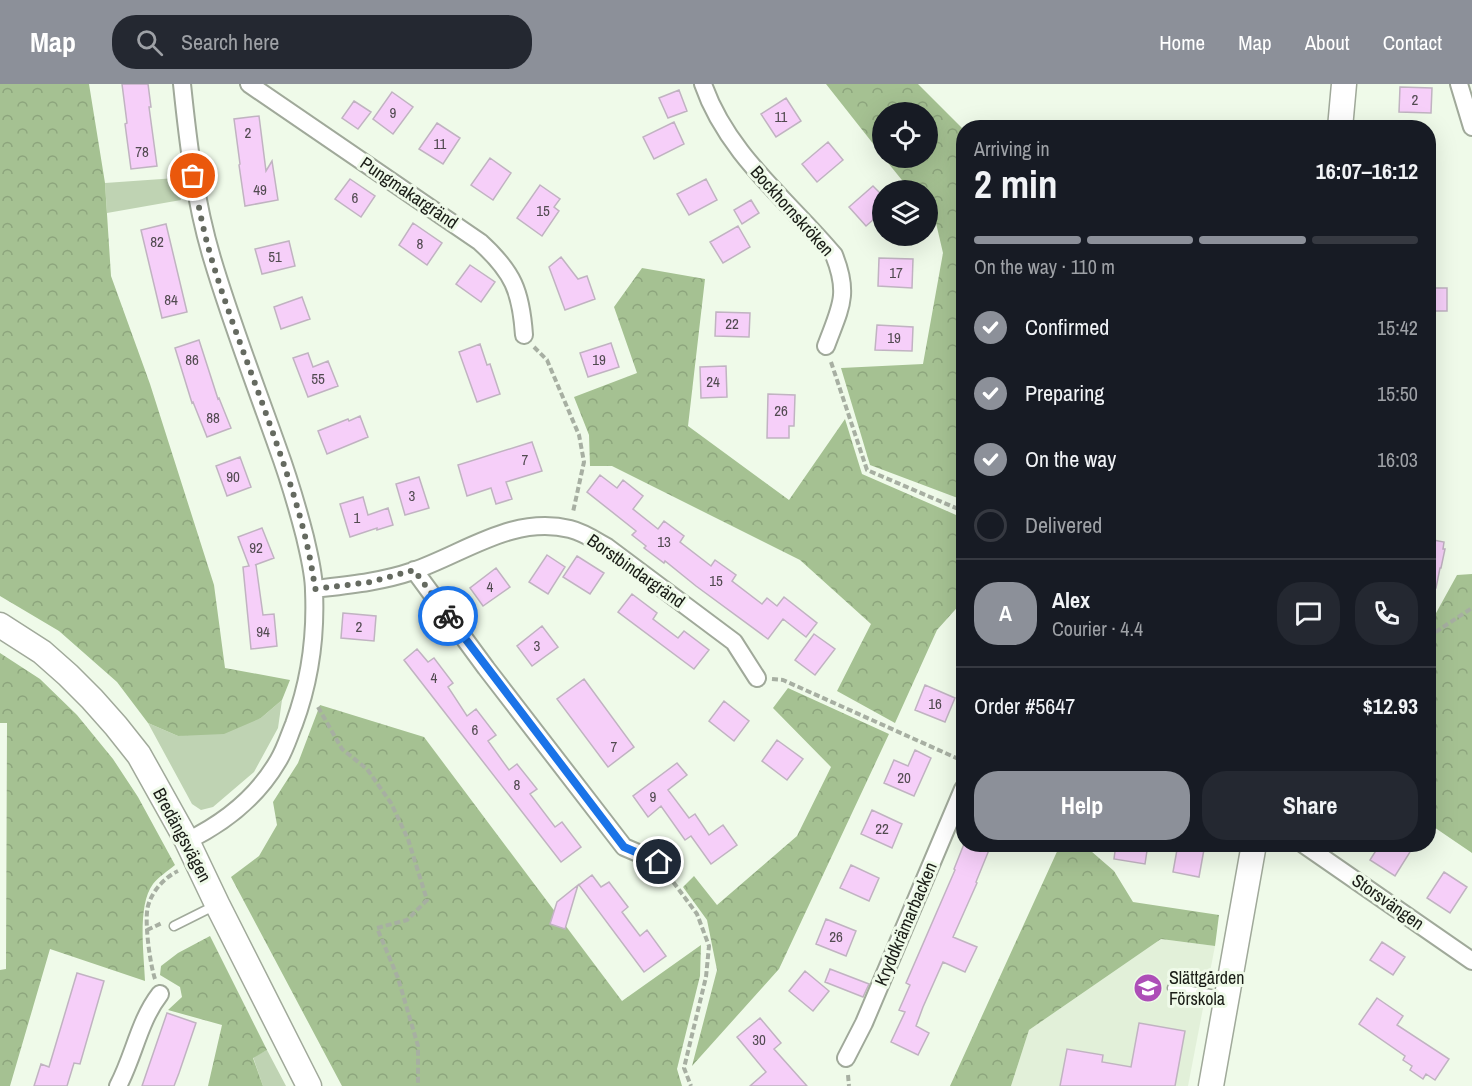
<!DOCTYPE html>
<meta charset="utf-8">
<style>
body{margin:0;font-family:"Archivo Narrow",sans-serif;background:#242831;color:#f1f3f6;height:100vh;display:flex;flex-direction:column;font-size:22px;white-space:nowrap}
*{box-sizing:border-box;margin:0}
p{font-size:20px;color:#9ea1a6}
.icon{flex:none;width:33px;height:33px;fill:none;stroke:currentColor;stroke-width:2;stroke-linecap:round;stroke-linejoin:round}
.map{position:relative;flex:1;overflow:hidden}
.side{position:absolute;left:956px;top:36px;width:480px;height:732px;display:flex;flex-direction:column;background:#171b24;border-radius:24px;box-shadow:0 6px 24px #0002}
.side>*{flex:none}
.buttons{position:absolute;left:872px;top:18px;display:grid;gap:12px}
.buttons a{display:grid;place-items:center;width:66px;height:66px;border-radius:50%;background:#171b24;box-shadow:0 6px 24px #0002;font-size:30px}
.pin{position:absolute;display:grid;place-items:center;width:51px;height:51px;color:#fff;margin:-26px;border:3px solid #fff;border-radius:50%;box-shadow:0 2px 6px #0007}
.courier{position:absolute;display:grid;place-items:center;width:60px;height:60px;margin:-30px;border:4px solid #1a73e8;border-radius:50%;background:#fff;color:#222;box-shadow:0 2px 8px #0007}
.head em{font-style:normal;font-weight:700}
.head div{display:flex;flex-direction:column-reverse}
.head{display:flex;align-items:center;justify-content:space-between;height:102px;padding:0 18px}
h1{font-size:39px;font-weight:700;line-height:45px}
.bar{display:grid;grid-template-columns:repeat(4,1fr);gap:9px 6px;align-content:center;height:72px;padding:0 18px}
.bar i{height:8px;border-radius:4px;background:#363941}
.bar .on{background:#8c9099}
.bar p{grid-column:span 4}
.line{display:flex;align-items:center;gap:15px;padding:0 18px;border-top:2px solid #363941}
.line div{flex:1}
.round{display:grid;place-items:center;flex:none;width:63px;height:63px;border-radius:24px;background:#242831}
ol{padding:0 18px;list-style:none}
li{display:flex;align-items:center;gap:18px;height:66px}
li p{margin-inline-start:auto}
li .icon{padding:6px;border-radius:50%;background:#8c9099;color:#fff;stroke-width:4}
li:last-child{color:#9ea1a6}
li i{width:33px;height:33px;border:3px solid #363941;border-radius:50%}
.action{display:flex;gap:12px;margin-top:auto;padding:12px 18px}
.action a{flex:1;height:69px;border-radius:24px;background:#8c9099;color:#fff;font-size:24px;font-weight:700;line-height:69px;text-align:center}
.action a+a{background:#242831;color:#f1f3f6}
header{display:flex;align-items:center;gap:36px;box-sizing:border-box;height:84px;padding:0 30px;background:#8c9099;color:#fff}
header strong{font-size:28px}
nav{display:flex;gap:33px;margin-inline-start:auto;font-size:21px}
.search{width:420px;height:54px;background:#242831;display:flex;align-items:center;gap:15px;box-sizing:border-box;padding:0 21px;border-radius:24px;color:#9ea1a6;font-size:22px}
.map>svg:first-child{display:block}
.built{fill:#e2f0d9}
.grass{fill:#bfd3b3}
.forest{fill:url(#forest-crowns)}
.building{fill:#f6cff9;stroke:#c0b3c1;stroke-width:1.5}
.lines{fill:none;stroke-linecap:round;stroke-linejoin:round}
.lane-casing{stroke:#a0a99a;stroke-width:11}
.street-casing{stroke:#a0a99a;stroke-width:20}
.secondary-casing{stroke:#a0a99a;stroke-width:27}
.path{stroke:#a7afa2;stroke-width:4;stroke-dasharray:6 3;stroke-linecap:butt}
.lane{stroke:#fff;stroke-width:8}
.street{stroke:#fff;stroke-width:16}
.secondary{stroke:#fff;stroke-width:24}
.done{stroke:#656a60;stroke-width:6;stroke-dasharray:0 10.8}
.route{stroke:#1a73e8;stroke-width:8}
.labels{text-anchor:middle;stroke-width:6;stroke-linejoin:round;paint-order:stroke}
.number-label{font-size:15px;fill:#514a50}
.street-label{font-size:18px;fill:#1a1d17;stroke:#effae9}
.poi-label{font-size:18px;fill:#1a1d17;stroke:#effae9;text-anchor:start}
</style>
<header>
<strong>Map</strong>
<div class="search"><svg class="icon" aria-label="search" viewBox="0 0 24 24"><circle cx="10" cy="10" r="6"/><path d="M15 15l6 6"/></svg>Search here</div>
<nav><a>Home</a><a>Map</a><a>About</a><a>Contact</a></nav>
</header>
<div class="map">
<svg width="1472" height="1002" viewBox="0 0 1472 1002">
<defs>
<pattern id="forest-crowns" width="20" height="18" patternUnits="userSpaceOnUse" patternTransform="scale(1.5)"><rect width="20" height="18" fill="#a5c192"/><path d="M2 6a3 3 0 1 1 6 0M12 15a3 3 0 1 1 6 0" fill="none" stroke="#8da57d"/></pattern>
</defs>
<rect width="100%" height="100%" fill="#effae9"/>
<path class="built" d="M1161 855 1215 862 1188 1002H1011L1029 946Z"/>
<path class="grass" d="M176 94 181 116 107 129 105 99Z
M282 616 278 644 254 688 213 723 201 726 192 720 148 639 178 652 261 634Z
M267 966 286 1002H263L253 973Z"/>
<path class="forest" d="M0 0H89L105 99 111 192 150 300 214 501 225 584 290 596 282 616 261 634 224 650 178 652 148 639 117 598 59 547 0 512Z
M826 0H918L963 45V416L870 381 841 284 923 280 943 169 936 139 927 129V106H910L884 74H927V28H882V71Z
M642 184 705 195 688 342 789 416 845 335 862 390 963 434V517L937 546 895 639 837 607 871 540 800 476 612 382H590L589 351 574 313 637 289 614 223Z
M1472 490V769L1428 739V541L1430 540 1457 491Z
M0 569 40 595 77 631 113 675 138 713 175 781C168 787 158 793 153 800 137 821 144 871 145 897L50 865 10 1002H0V886L6 885 7 639H0Z
M788 604 889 650 779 885 692 982 717 886 707 836 683 803 694 792 717 821 797 752 831 683 773 624Z
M320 621 424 653 622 917 701 861 700 892 677 985 682 1002H342L231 793 259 772 277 741 273 718 298 679Z
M1060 761H1084L1114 787 1133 818 1219 831 1215 862 1161 855 1029 946 1011 1002H950Z
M210 852 267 966 253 974 263 1002H208L222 941 168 926 182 913 180 903 160 891 161 882 178 869Z"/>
<path class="building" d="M122 0H148L151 23H149L157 82 131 85 125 40 127 39Z
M1400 3 1432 4 1431 29 1399 28Z
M679 6 687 27 668 34 659 14Z
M392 8 413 23 393 50 373 35Z
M786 14 801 37 776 53 761 30Z
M354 17 371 28 358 45 342 34Z
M259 32 266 87 272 77 278 116 245 122 239 81 240 80 234 35Z
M674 38 684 60 654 75 643 53Z
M437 39 460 54 443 80 419 65Z
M828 58 843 76 817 98 802 80Z
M490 74 511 89 493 116 471 101Z
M350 95 375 112 361 133 335 115Z
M706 95 717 116 689 131 677 110Z
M540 101 560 115 554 123 559 127 542 152 517 134Z
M873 102 882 111V128L866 142 849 123Z
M751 116 759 129 742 140 734 126Z
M413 139 442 159 427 181 399 161Z
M166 140 187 228 162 234 141 146Z
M738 142 750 163 723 179 710 158Z
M289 157 295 182 262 190 255 165Z
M561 173 578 195 587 192 595 215 565 226 549 183Z
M879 174 913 175 912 204 878 202Z
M470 181 495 198 481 218 456 200Z
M1428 204H1447V227H1428Z
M302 213 310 235 281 245 274 223Z
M716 228 750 229 749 253 715 252Z
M877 241 913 243 912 267 875 266Z
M199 256 218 315 219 314 231 344 207 353 193 318 192 319 175 264Z
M611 259 619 283 588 293 580 269Z
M480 260 487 281 490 280 500 310 477 318 459 268Z
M308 269 313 283 328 277 338 302 308 313 293 274Z
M726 282 727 313 701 314 700 283Z
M768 310 795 311 794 342H789V354H767Z
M360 332 368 353 327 370 318 347 348 335 349 337Z
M532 358 542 387 506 398 512 415 496 420 491 404 467 412 458 381Z
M240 373 251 403 227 412 216 382Z
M600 391 617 404 623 396 643 412 633 425 658 445 664 437 684 452 680 458 711 482 715 476 736 491 732 497 762 520 767 514 777 522 784 513 817 539 806 553 783 535 768 555 696 502 665 477 664 479 644 464 646 462 632 451 636 447 587 408Z
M419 393 429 424 405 431 396 400Z
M363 413 368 431 388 424 393 441 377 446V444L350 453 340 420Z
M262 444 274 474 255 481H256L263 531 274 530 277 562 251 565 243 483 249 482 238 453Z
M1428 455 1444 458 1443 465H1445L1441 484H1440L1436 504 1428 503Z
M547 471 565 483 548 510 529 498Z
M577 472 604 489 590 510 563 493Z
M496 484 510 503 483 522 470 504Z
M632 510 657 529 653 535 678 554 684 547 709 566 694 585 618 528Z
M343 529 376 532 374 557 341 554Z
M542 542 558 563 532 582 517 562Z
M814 550 835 565 815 591 795 576Z
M417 565 428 578 434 574 453 599 448 603 467 632 476 625 496 651 488 657 509 686 517 680 537 705 530 710 555 743 562 738 581 763 561 778 404 576Z
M584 595 634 663 608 683 557 615Z
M925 601 955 614 945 638 915 626Z
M724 617 749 637 734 657 709 637Z
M777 656 803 675 787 696 762 677Z
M915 666 931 674 914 712 884 699 894 676 908 682Z
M677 679 687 691 668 706 689 734 695 730 709 751 723 741 737 761 711 780 691 752 685 756 661 722 648 733 633 712Z
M872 726 902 740 892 764 861 750Z
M964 760H976L989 766 976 798 977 799 953 853 977 863 965 888 943 878 923 923 916 942 929 949 918 971 891 958 905 928 899 926 910 901 906 899 955 786 954 785Z
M1116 760H1148L1145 780 1114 775Z
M1178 760H1205L1199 793 1173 788Z
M1380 760H1415L1395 792 1370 776Z
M851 781 879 794 869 817 840 804Z
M1444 788 1467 803 1450 829 1427 814Z
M592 791 601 803 609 798 628 823 622 828 640 852 647 846 666 872 644 888 579 801Z
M578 801 565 845 550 840 557 818Z
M826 835 856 847 846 872 816 860Z
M1382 858 1405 873 1393 891 1370 876Z
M830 885 869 900 863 913 825 898Z
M805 887 829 907 813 927 789 907Z
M77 889 104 897 80 980 74 979 67 1002H34L41 980 49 983Z
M1377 914 1403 932 1397 941 1449 975 1435 996 1426 990 1423 995 1410 986 1412 982 1403 976 1405 972 1359 940Z
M167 929 196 939 179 989 174 1002H142Z
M760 934 781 959 774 965 807 1002H750L766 988 737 953Z
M1139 939 1185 947 1175 1002H1060L1067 965 1103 971 1102 978 1131 983Z"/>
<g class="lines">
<g class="lane-casing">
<path id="lane" d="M174 842 214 822
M1172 904 1223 912"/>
</g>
<g class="street-casing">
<path id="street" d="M182 0C188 58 195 117 212 174 231 238 255 300 277 362 288 392 297 422 305 453 309 471 314 489 314 507 316 552 310 597 294 640 289 652 285 666 278 677 257 713 224 739 187 757
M249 0 480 158C513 188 521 207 524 251
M703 0C727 70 788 116 834 171 850 211 840 224 826 262
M1459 0 1472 43
M414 486 486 584 624 763 659 778
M314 505C348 501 381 498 413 487 465 469 513 431 570 445 583 448 595 456 607 463L734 558 757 594
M1303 760 1472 877
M846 974 864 939 963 705
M118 1002C134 972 139 937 160 910"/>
</g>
<g class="secondary-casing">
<path id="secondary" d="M1340 44 1344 0
M0 541 42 568 68 591 92 615 116 642 139 671 187 757 217 820 309 1002
M1211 1002 1254 760"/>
</g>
<path class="path" d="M534 263 547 276 579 351 584 378 573 428
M831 278 867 386 963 427
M1428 553 1472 524
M772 595 783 596 963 677
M318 623 342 665 367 685 391 719 408 755 427 816 407 836 377 844 398 894 418 962V1002
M668 791 697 830 709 862 706 893 684 984 691 1002
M147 846 162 839
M155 895C150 880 144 837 148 822 152 807 165 793 178 787
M848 991 849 1002"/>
<use href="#lane" class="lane"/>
<use href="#street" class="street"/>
<use href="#secondary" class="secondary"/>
</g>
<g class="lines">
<path class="done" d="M193 92C198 119 203 146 211 173 226 224 246 274 264 324 285 383 307 443 315 505L371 498 414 486 448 532"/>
<path class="route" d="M448 532 624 763 659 778"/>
</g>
<defs>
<g id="school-disc" transform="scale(1.5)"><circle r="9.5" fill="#ad4eb7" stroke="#effae9"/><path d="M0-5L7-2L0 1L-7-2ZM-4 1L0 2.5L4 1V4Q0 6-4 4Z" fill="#fff"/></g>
</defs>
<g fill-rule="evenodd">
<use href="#school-disc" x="1148" y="904"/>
</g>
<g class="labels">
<g class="number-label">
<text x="1415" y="21">2</text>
<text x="393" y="34">9</text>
<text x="781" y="38">11</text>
<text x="248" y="54">2</text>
<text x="440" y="65">11</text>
<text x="142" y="73">78</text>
<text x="260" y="111">49</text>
<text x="355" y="119">6</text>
<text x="543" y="132">15</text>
<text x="157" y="163">82</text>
<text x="420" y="165">8</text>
<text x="275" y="178">51</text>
<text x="896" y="194">17</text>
<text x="171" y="221">84</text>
<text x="732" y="245">22</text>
<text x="894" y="259">19</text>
<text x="192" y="281">86</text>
<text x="599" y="281">19</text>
<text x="318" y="300">55</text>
<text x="713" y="303">24</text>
<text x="781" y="332">26</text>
<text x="213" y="339">88</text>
<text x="525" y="381">7</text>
<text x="233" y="398">90</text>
<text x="412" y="417">3</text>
<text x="357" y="439">1</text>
<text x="664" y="463">13</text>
<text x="256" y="469">92</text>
<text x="716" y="502">15</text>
<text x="490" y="508">4</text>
<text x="359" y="548">2</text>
<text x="263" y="553">94</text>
<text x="537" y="567">3</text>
<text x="434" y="599">4</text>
<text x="935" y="625">16</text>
<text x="475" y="651">6</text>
<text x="614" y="668">7</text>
<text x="904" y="699">20</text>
<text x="517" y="706">8</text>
<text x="653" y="718">9</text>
<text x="882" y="750">22</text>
<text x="836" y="858">26</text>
<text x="759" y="961">30</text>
</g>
<g class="street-label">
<text transform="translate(409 109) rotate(34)" y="6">Pungmakargränd</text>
<text transform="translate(792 127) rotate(48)" y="6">Bockhornskröken</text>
<text transform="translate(636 487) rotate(35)" y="6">Borstbindargränd</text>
<text transform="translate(182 751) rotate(62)" y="6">Bredängsvägen</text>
<text transform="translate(1388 818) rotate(35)" y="6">Storsvängen</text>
<text transform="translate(906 840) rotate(-67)" y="6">Kryddkrämarbacken</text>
</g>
<g class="poi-label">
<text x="1169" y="900">Slättgården<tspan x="1169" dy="21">Förskola</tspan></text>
</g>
</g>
</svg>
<div class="buttons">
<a><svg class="icon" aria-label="locate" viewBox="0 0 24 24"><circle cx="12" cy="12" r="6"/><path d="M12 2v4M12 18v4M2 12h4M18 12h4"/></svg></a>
<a><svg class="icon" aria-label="layers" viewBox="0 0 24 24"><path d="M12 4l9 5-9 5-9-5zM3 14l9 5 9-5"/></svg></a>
</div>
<div class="pin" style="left:193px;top:92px;background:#ea580c"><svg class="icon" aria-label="bag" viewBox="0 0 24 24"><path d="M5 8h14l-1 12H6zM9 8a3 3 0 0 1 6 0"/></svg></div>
<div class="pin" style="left:659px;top:778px;background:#1f2937"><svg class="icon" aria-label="home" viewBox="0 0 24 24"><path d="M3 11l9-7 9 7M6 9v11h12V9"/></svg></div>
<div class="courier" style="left:448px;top:532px"><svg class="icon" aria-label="bike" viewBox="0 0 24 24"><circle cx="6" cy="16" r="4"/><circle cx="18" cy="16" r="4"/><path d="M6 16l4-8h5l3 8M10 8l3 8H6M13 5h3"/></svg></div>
<section class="side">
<div class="head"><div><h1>2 min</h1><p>Arriving in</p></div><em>16:07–16:12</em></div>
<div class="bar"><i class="on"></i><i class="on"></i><i class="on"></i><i></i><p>On the way · 110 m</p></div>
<ol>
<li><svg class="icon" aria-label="check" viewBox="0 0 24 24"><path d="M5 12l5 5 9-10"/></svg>Confirmed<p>15:42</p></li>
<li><svg class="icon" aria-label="check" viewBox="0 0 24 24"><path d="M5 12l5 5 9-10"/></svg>Preparing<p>15:50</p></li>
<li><svg class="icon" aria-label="check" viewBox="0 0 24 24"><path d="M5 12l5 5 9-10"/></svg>On the way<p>16:03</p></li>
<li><i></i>Delivered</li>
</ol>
<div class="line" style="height:108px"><b class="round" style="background:#8c9099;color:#fff">A</b><div><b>Alex</b><p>Courier · 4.4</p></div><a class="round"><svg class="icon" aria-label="chat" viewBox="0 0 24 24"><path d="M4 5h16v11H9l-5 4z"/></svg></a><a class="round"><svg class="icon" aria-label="phone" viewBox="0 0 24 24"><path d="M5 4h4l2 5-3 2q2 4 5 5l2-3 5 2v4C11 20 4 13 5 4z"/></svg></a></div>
<div class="line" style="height:78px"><div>Order #5647</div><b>$12.93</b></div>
<div class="action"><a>Help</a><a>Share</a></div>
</section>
</div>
